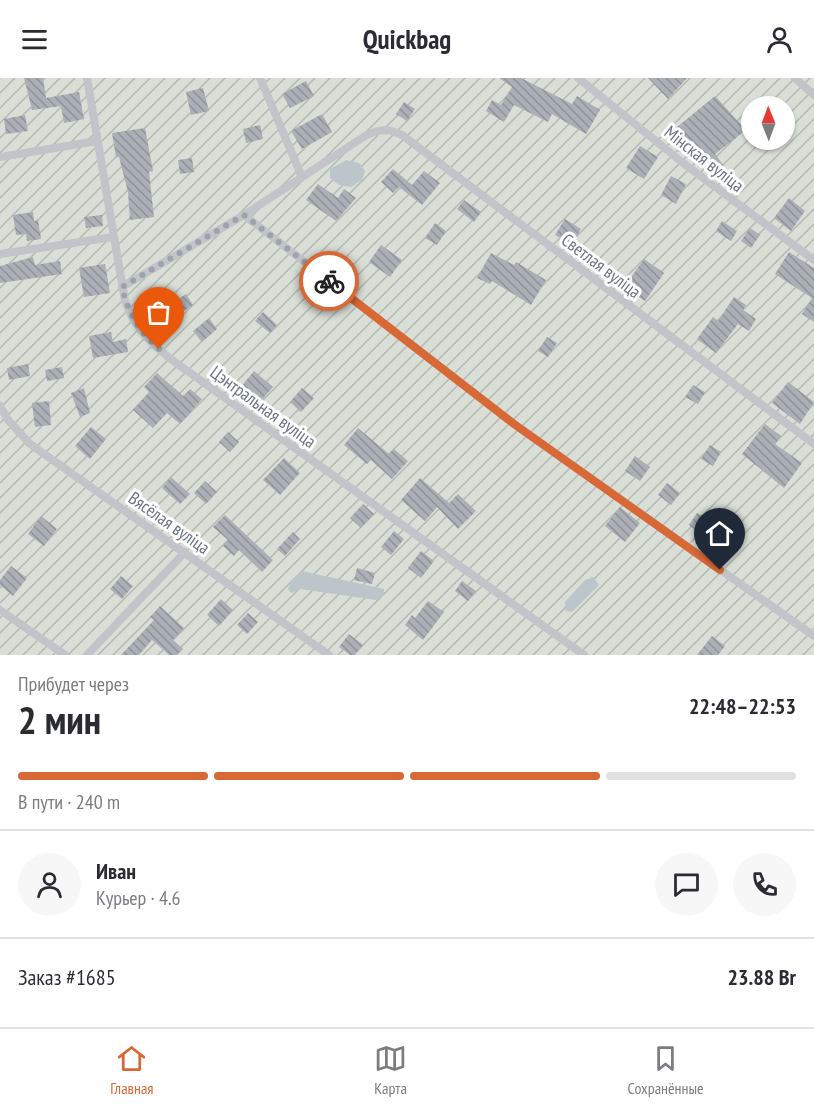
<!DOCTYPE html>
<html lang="ru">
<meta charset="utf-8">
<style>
body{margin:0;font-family:"PT Sans Narrow",sans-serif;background:#f7f7f7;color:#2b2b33;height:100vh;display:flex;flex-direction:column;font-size:22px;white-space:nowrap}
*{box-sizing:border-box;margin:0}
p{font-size:20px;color:#7c7c81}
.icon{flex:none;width:33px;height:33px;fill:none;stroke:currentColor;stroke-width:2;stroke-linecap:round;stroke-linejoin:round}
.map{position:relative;height:577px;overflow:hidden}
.details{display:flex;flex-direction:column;background:#fff;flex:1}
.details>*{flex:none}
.needle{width:39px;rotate:359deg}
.buttons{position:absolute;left:741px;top:18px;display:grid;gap:12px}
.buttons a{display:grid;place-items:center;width:54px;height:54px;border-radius:50%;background:#fff;box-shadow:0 2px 4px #0004;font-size:30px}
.pin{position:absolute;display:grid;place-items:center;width:51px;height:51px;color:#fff;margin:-62px -26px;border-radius:50% 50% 50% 0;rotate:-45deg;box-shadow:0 0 6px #0007}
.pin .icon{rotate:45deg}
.courier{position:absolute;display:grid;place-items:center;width:60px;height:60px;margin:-30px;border:4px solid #d86835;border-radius:50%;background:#fff;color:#222;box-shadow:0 2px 8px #0007}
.summary em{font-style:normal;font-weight:700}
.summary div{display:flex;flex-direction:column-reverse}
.summary{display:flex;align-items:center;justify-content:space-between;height:102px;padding:0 18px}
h1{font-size:39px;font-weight:700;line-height:45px}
.bar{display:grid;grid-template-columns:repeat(4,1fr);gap:9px 6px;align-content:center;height:72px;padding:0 18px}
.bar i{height:8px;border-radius:4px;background:#e1e1e2}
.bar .active{background:#d86835}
.bar p{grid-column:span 4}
.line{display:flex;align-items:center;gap:15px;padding:0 18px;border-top:2px solid #e1e1e2}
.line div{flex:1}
.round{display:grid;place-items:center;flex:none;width:63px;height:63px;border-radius:32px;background:#f7f7f7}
header{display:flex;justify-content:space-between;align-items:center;height:78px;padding:0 18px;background:#fff;font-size:27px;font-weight:700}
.tabs{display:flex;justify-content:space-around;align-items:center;height:84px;border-top:2px solid #e1e1e2;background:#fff;font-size:16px;color:#7c7c81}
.tabs a{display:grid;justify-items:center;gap:3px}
.tabs .active{color:#d86835}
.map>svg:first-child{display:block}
.garden{fill:url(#garden-furrows);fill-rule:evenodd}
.water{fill:#bcc5ca}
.building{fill:url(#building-back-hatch)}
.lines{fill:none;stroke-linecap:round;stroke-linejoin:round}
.service{stroke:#c1c4c8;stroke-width:8}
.done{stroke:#9ba4ac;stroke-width:6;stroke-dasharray:0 10.8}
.route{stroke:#d86835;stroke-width:8}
.labels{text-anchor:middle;stroke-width:6;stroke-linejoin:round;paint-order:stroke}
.street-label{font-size:18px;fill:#697684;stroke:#fff}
</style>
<header><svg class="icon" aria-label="menu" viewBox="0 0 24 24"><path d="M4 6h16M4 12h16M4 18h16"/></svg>Quickbag<svg class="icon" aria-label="person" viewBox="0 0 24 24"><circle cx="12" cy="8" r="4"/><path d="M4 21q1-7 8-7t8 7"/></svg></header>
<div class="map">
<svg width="814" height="577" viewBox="0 0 814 577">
<defs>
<pattern id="garden-furrows" width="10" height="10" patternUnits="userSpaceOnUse" patternTransform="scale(1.5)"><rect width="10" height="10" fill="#d9ded6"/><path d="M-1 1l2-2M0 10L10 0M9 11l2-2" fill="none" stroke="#b4b9b3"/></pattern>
<pattern id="building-back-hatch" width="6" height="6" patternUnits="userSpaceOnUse" patternTransform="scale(1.5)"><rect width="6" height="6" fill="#aab0b6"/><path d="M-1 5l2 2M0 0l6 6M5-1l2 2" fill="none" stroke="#8e949a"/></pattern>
</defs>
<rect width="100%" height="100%" fill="#f7f8f5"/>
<path class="garden" d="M0 0H814V577H0ZM752 28H784V62H752Z"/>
<path class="water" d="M346 82 359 85 365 93 362 102 351 109 339 107 330 100V91Z
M302 493 384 511V517L376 522 300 511 291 515 288 511 291 503Z
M593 499 599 507 572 534 566 533 565 524 585 502Z"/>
<path class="building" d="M24 0H43L46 20 79 14 84 41 64 45 61 28 32 32Z
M499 0H521L572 26 577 18 600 32 586 56 552 36 548 44 514 27 504 44 486 33 492 22 501 27 512 9Z
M648 0H687L668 21Z
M306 3 314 18 290 30 282 16Z
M203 10 209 33 191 37 186 14Z
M715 18 746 52 715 76 724 88 714 96 706 87 709 85 693 63 679 74 666 58Z
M404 24 415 31 407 43 396 36Z
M322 36 332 54 302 71 291 53Z
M25 37 28 53 6 56 4 41Z
M260 47 263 61 246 65 243 51Z
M145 50 153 93 149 94 154 139 130 142 128 114 119 79H116L112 55Z
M640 68 658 79 644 101 626 90Z
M192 80 194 94 180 96 178 82Z
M393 91 412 107 424 93 440 105 422 127 399 109 393 115 381 104Z
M671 98 686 106 676 126 661 117Z
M318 106 338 120 344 111 356 120 336 143 306 122Z
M789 120 805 133 791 153 774 140Z
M464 122 481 134 474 144 457 131Z
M33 134 34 143 38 142 41 161 27 163 26 156 16 157 13 137Z
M102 137 103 148 86 150 84 139Z
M565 141 581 151 572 166 555 157Z
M722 143 737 153 731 163 716 153Z
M435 145 446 153 437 167 425 160Z
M750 150 760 157 751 170 741 163Z
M381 167 402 182 390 199 369 184Z
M789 174 814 190V244L802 236 812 220 775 196Z
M491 175 514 187 516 184 546 202 531 227 492 203 490 206 477 200Z
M33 179 35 187 60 183 62 196 0 205V188Z
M644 181 664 195 645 223 624 209Z
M105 186 110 215 84 219 79 190Z
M186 216 193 227 178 237 171 226Z
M734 219 746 227 743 232 756 241 749 253 738 246 716 275 697 261 713 239 718 243Z
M263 234 277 247 270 255 255 243Z
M209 240 217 251 202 264 193 253Z
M111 254 113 264 126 261 128 274 93 280 89 258Z
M547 259 557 265 548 279 538 273Z
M28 286 30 298 9 302 7 290Z
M62 289 64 300 47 303 45 292Z
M254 293 273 309 259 325 240 310Z
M157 295 183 318 190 311 202 321 180 346 167 335 153 350 133 332 149 314 144 309Z
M788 304 814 324 800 346 772 325Z
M693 307 705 314 698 326 685 319Z
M84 310 90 335 80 339 71 315Z
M302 310 314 320 301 334 290 324Z
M49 323 51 347 35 349 32 325Z
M765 346 781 358 775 366 802 385 784 410 742 376Z
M91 349 106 361 90 381 75 368Z
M358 350 389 376 394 371 408 383 392 401 371 382 367 386 344 367Z
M228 354 239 364 230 374 219 364Z
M710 367 721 374 713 388 701 381Z
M635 378 650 389 640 403 625 393Z
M284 380 300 395 280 417 263 402Z
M171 399 190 416 180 426 162 410Z
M420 400 449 425 458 416 476 433 458 451 437 429 425 443 401 422Z
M205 403 217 414 206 426 194 415Z
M667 405 680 415 671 427 658 417Z
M363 426 374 436 361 450 350 440Z
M620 429 640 445 625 464 605 448Z
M697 435 711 445 702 457 689 447Z
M225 437 273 482 262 494 239 472 234 478 223 468 228 462 213 449Z
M41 438 57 451 44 468 28 456Z
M394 453 404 461 391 477 381 469Z
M293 454 300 461 285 478 277 471Z
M421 473 434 483 421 500 408 490Z
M11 488 27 500 13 518 0 507V502Z
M357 490 375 495 372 506 354 502Z
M121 498 133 508 122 521 110 511Z
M462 503 476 513 468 523 455 513Z
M221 521 233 532 219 548 207 537Z
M428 523 444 534 423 562 405 547 412 537 415 540Z
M160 528 184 550 173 562 183 571 177 577H169L152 562 139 577H121L154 542 150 539Z
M248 535 258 544 247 556 237 547Z
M349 556 363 567 355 577H350L339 569Z
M712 558 725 568 718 577H697Z"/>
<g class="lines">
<path class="service" d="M87 0 125 223C134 249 151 265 172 282L584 577
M260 0 302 99
M578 0 683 85 814 182
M795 0 814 17
M0 79 97 63
M244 137 514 346 814 558
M0 176 113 159
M122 209 244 137 365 58C378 51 389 50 402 57L814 366
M0 328 8 342 30 366 329 577
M0 532 65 577
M87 577 185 474"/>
</g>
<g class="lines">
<path class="done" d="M159 271C139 253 128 236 122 209L244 137 329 203"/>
<path class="route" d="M329 203 514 346 720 492"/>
</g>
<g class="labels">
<g class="street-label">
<text transform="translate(704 81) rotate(38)" y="6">Мінская вуліца</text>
<text transform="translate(601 188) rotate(37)" y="6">Светлая вуліца</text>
<text transform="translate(263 329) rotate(36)" y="6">Цэнтральная вуліца</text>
<text transform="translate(169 445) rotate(35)" y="6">Вясёлая вуліца</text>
</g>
</g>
</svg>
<div class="buttons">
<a><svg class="needle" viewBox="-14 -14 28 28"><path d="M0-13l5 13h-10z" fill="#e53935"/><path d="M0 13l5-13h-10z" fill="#7c7c81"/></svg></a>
</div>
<div class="pin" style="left:159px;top:271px;background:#ea580c"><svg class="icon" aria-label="bag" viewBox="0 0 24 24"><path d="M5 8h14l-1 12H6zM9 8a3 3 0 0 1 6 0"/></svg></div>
<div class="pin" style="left:720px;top:492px;background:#1f2937"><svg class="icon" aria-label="home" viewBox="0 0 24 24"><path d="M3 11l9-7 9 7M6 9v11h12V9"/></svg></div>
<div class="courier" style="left:329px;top:203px"><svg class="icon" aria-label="bike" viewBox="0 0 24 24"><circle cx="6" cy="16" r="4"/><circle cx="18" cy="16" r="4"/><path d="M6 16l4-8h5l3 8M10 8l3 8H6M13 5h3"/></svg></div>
</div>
<section class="details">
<div class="summary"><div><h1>2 мин</h1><p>Прибудет через</p></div><em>22:48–22:53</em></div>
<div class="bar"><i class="active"></i><i class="active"></i><i class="active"></i><i></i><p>В пути · 240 m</p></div>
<div class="line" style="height:108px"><a class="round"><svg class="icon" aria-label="person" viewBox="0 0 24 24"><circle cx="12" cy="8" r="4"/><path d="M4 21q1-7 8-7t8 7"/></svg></a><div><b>Иван</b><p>Курьер · 4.6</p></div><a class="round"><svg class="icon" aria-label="chat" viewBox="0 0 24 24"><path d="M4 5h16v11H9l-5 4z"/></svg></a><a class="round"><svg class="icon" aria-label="phone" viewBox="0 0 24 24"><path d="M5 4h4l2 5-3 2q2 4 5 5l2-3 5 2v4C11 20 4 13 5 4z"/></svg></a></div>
<div class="line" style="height:78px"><div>Заказ #1685</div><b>23.88 Br</b></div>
</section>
<nav class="tabs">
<a class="active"><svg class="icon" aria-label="home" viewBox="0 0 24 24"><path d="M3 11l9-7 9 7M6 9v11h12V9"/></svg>Главная</a>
<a><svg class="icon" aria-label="map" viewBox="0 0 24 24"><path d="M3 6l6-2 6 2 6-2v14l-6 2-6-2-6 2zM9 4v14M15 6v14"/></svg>Карта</a>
<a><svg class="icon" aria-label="saved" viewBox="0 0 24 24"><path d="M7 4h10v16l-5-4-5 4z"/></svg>Сохранённые</a>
</nav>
